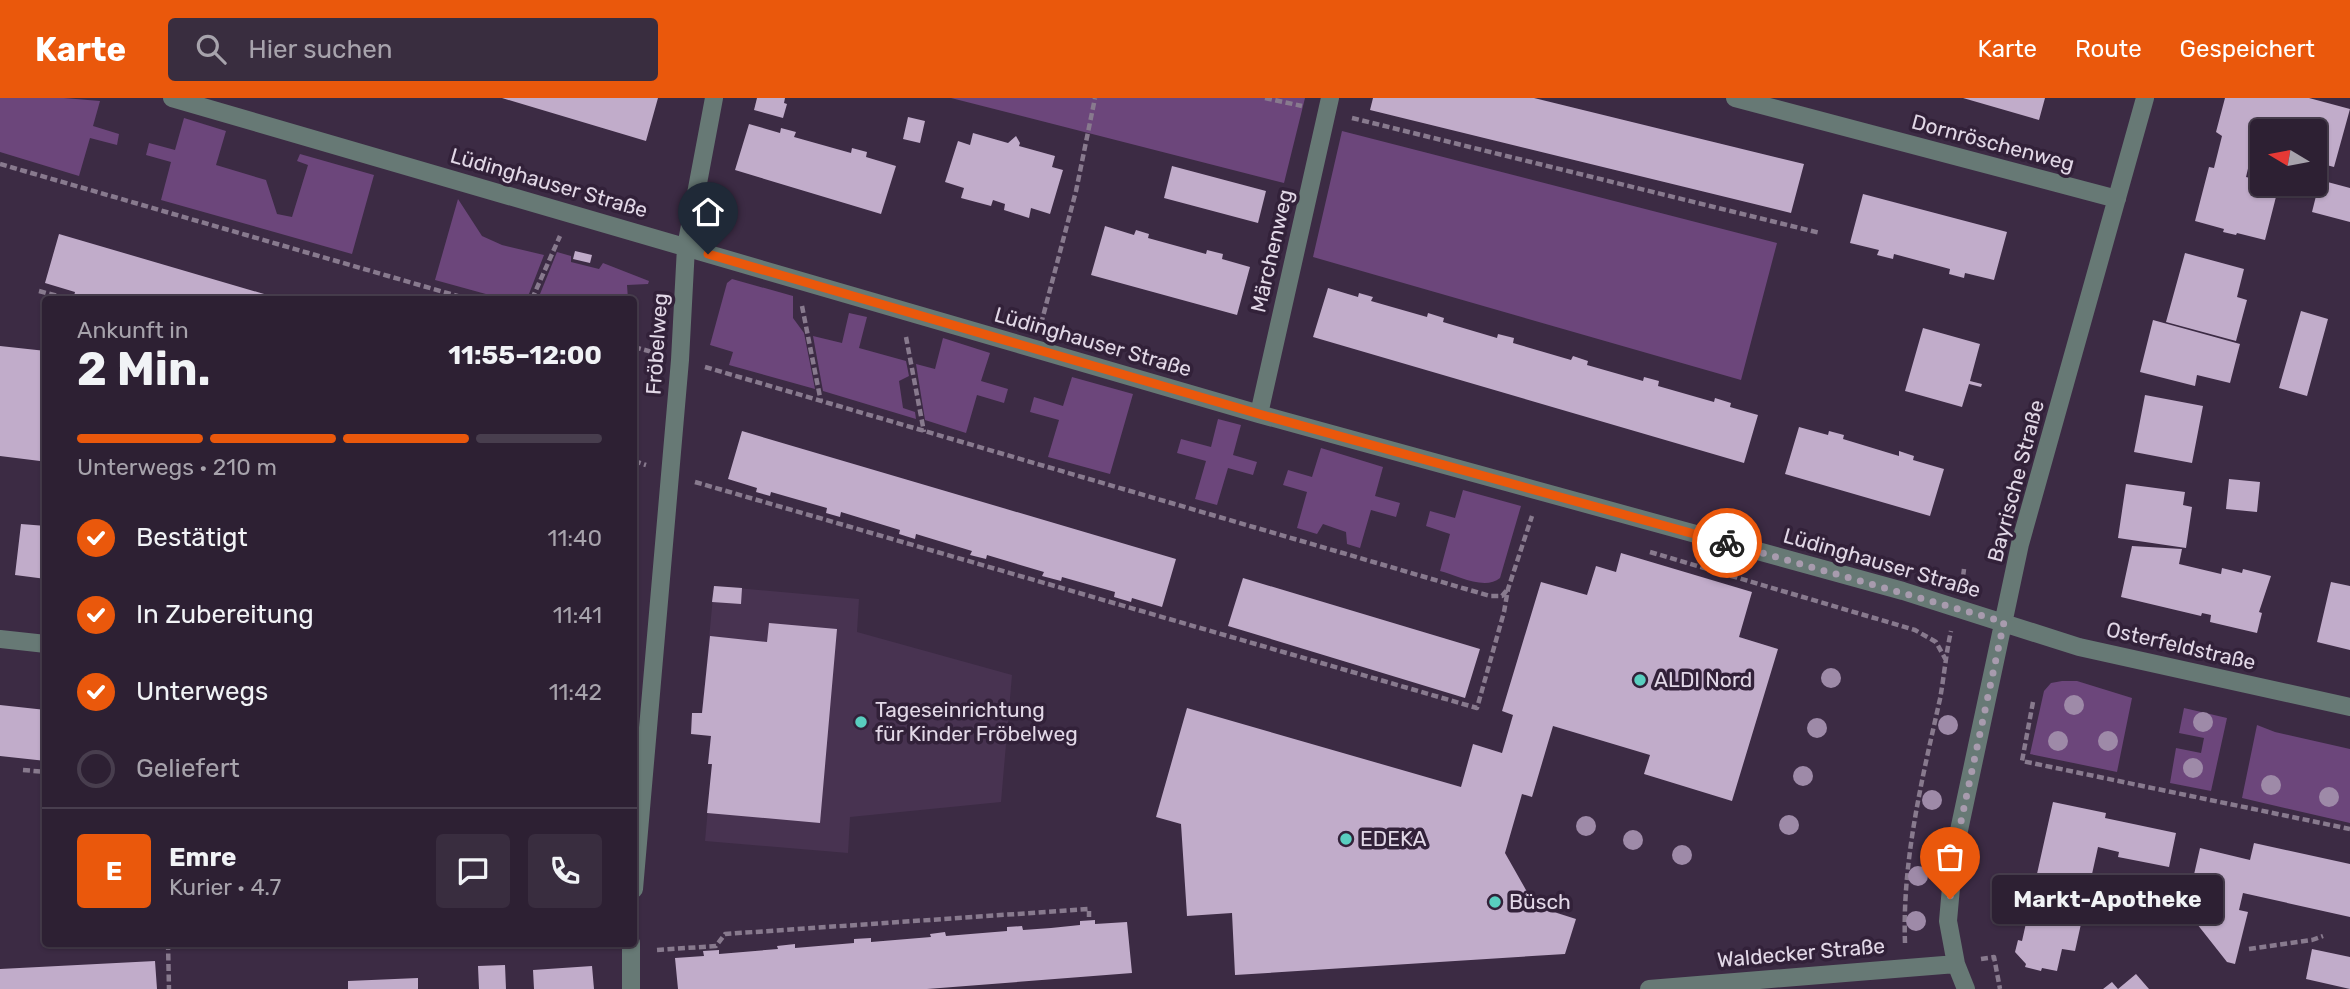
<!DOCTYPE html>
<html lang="de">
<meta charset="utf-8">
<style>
body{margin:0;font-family:Rubik,sans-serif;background:#392d3f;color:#f1f3f6;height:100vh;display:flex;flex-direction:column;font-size:26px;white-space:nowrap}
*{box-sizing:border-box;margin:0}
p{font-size:23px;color:#a7a3ac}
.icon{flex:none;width:38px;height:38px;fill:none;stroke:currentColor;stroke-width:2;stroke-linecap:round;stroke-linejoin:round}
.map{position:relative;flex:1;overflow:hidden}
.sheet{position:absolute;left:42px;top:198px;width:595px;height:651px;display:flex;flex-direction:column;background:#2d2033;border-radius:7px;box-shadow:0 2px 5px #0004,0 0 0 2px #483e4e}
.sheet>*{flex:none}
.needle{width:46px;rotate:280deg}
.fabs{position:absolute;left:2250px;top:21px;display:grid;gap:14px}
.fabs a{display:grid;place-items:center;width:77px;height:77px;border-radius:7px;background:#2d2033;box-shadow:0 2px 5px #0004,0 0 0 2px #483e4e;font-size:35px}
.pin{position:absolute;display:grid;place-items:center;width:60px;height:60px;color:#fff;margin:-72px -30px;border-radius:50% 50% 50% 0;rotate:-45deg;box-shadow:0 0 7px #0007}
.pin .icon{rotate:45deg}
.courier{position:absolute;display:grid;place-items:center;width:70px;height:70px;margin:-35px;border:5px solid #ea580c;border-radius:50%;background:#fff;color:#222;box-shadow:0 2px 9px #0007}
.bubble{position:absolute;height:49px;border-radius:7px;background:#2d2033;box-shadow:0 2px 5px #0004,0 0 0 2px #483e4e;font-size:23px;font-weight:700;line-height:49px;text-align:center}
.overview em{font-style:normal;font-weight:700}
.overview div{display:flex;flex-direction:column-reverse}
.overview{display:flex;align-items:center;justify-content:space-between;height:119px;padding:0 35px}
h1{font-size:46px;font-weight:700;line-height:52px}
.bar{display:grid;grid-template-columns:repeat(4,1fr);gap:10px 7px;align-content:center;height:84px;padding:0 35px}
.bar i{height:9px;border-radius:5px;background:#483e4e}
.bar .current{background:#ea580c}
.bar p{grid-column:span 4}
.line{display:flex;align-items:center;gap:18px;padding:0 35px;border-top:2px solid #483e4e}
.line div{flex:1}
.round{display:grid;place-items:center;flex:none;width:74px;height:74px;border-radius:7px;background:#392d3f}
ol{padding:0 35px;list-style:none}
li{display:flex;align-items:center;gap:21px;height:77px}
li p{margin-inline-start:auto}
li .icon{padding:7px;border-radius:50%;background:#ea580c;color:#fff;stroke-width:4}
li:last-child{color:#a7a3ac}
li i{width:38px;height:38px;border:4px solid #483e4e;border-radius:50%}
header{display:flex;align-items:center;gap:42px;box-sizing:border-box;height:98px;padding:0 35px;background:#ea580c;color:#fff}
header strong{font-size:33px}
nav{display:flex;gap:38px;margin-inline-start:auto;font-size:24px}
.search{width:490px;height:63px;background:#392d3f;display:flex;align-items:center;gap:18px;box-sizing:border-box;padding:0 24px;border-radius:7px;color:#a7a3ac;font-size:26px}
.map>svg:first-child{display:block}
.built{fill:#483351}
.green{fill:#6c467b}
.building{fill:#c1acca}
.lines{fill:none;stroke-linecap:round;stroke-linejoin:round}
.path{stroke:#887a8e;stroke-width:4.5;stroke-dasharray:7 3.5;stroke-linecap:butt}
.minor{stroke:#677975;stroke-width:18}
.tree{fill:#9e8aa8}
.done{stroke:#a89bae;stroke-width:7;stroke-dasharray:0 12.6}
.route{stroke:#ea580c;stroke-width:9}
.poi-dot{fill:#59cebf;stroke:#322139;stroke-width:2.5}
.labels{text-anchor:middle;stroke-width:7;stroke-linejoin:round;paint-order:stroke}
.street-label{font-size:21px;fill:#e2d8e7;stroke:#322139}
.poi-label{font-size:21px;fill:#e2d8e7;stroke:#322139;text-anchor:start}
</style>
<header>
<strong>Karte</strong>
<div class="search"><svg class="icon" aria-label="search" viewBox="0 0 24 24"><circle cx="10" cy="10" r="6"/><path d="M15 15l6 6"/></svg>Hier suchen</div>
<nav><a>Karte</a><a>Route</a><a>Gespeichert</a></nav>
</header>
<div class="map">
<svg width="2350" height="891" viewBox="0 0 2350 891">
<rect width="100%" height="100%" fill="#3c2b44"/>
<path class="built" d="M714 488 859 501 857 534 1012 577 1001 704 850 719 848 755 705 743 712 667 708 666 711 632 702 615Z"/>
<path class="green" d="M0 0H64L100 3 93 28 119 36 117 47 90 40 79 78 0 54Z
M951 0H1305L1284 85Z
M184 20 226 33 216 67 266 82 277 116 292 119 308 67 297 63 300 56 374 77 352 156 161 102 171 64 146 57 149 45 175 52Z
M1342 33 1777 145 1741 282 1313 159Z
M458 101 482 138 502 147 544 157 527 201H504L435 182Z
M557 154 571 158V164L599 171 603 165 649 183 648 186 627 187 628 201H538Z
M732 181 793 198V220L804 235 815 291 729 267 733 254 710 247 727 185Z
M849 215 867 219 859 250 906 263 909 278 899 283 903 310 915 314 916 321 823 293 813 238 842 245Z
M943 240 990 255 981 283 1008 291 1004 305 977 297 966 335 925 322 916 266 935 271Z
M1072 279 1133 296 1110 376 1048 359 1059 322 1030 314 1034 299 1063 308Z
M1218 321 1241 327 1233 357 1257 364 1253 377 1228 370 1217 407 1195 401 1206 363 1177 355 1181 341 1211 349Z
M1321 350 1383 369 1375 398 1400 405 1396 419 1371 412 1360 450 1347 446 1346 434 1323 426 1317 436 1297 430 1307 394 1283 387 1288 372 1312 379Z
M1463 392 1521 408 1500 480C1485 493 1456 477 1440 473L1450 436 1426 428 1430 413 1455 420Z
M2062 583H2077L2132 600 2117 674 2030 656 2044 593 2051 585Z
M2184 610 2227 620 2211 693 2170 685 2176 650 2201 655 2204 640 2179 635Z
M2257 627 2275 634 2350 651V725L2242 700Z"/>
<path class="building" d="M502 0H658L646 43Z
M757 0H785L784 5 787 6 783 20 754 12Z
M1373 0H1534L1804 66 1791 115 1370 12Z
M1963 0H2045L2039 22Z
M2225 0H2309L2350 11 2334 69 2315 64V33H2263V65L2250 62 2246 79 2263 83V86L2279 87 2265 142 2237 135 2236 137 2223 134 2224 131 2195 123 2209 69 2214 70 2222 38 2216 34Z
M908 19 925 23 920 45 903 41Z
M749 26 780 35 781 30 796 34 794 39 851 55 852 50 867 54 866 59 896 68 881 116 735 72Z
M973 35 1008 45 1016 38 1020 45 1019 48 1055 58 1052 69 1063 72 1050 116 1031 110 1029 120 1004 112 1005 106 993 102 991 108 961 100 964 90 945 84 958 43 970 47Z
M1172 68 1266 93 1258 125 1164 100Z
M2320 82 2350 90V124L2312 114Z
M1863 96 2007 134 1994 182 1965 175 1964 180 1949 176 1950 171 1894 156 1893 161 1877 157 1879 152 1850 145Z
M1105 128 1134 137 1136 132 1149 136 1148 140 1206 156 1207 152 1223 156 1222 161 1250 169 1237 217 1091 177Z
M59 136 281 201H101L91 198 90 201H85L74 198 75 194 45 185Z
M575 153 592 157 590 165 573 161Z
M2185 155 2244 171 2237 199 2247 202 2236 243 2166 224Z
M1328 190 1358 199 1359 195 1373 199 1371 203 1427 219 1428 215 1444 220 1443 224 1497 240 1498 236 1514 240 1513 245 1571 262 1573 258 1588 263 1587 267 1643 283 1644 279 1659 283 1658 288 1714 304 1715 300 1731 305 1730 309 1758 317 1744 365 1313 239Z
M2301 213 2328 221 2307 298 2279 290Z
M2153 222 2240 246 2230 285 2197 277 2195 288 2140 274Z
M1923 230 1980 246 1970 283 1982 286 1981 289 1969 286 1962 309 1905 293Z
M0 248 46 253V331L40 363 0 358Z
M2145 297 2203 308 2192 365 2134 354Z
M1799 329 1828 337 1829 333 1844 337 1843 341 1899 358V353L1914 358 1913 362 1944 371 1930 418 1785 376Z
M742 333 1176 461 1162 509 1132 500 1131 504 1114 499 1115 494 1062 479 1061 483 1042 478 1044 474 987 457 986 461 970 457 972 453 916 436 915 441 899 436 900 432 841 414 840 419 826 415 827 410 771 394 770 398 756 394 757 390 728 381Z
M2229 381 2260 384 2257 414 2226 411Z
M2126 386 2185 394 2183 407 2192 409 2186 450 2118 440Z
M21 426 46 428V481L15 477Z
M2132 448 2182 451 2179 466 2221 476 2222 470 2242 475 2243 471 2271 478 2259 514 2262 515 2257 535 2210 524 2211 517 2202 515 2201 518 2121 499Z
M1621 455 1752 494 1739 539 1778 551 1732 703 1644 676 1650 657 1553 628 1532 699 1522 696 1505 755 1535 808 1576 821 1565 856 1235 877 1232 815 1187 818 1181 726 1156 719 1187 610 1461 689 1473 646 1502 655 1513 617 1502 613 1541 484 1587 497 1596 468 1616 474Z
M1243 480 1480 551 1465 600 1228 528Z
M2331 484 2350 488V552L2317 544Z
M714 488 742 490 741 506 712 504Z
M769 525 837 531 820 725 707 715 712 666H708L711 638 691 636 692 615H702L710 538 767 544Z
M0 607 46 612V663L0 658Z
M2053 704 2106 715 2105 720 2176 735 2169 769 2118 759 2119 754 2098 749 2075 853 2062 851 2057 873 2042 870 2041 873 2025 869 2026 866 2015 854 2018 842 2022 843Z
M2254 745 2350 766V819L2243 795 2239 812 2248 814 2235 866 2227 864 2186 812 2200 750 2250 762Z
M1095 822V826L1127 824 1132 875 927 891H678L675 860 704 858 703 853 719 852V856L778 851 777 848 795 846V850L854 845V841L871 840V844L931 839 930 836 945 834 946 838 1007 833V829L1022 828 1023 832 1051 830 1080 827V823Z
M2312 851 2350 859V891L2306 881Z
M155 863 157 891H0V871Z
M505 867 506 891H479L478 868Z
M592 868 594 891H534L533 872Z
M2136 876 2149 891H2103L2112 884 2118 891Z
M418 880V891H348V883Z"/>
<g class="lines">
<path class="path" d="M1265 0 1302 8
M1352 20 1820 135
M0 66 468 201
M39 193 69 201
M532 201 560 138
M802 208 821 304
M1041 226 1076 93 1095 0
M906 239 924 334
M634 249 656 255
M705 269 1490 498H1502L1507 492
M634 363 646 367
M695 384 1477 610 1504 514 1508 491 1532 418
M1650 454 1915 532 1936 544 1947 564
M1962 487 1964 471
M2033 604 2022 663 2350 731
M23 672 46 674
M168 845 169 891
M1905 845C1902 763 1922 681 1940 601 1944 579 1946 555 1951 533
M2249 851 2312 842 2323 838
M657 852 716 848 725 836 1089 811V819
M1981 861 1994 859 2000 891"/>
<path class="minor" d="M172 0 1259 316 1903 493 2079 549 2350 609
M1735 0 2117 101
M1259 316 1330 0
M0 541 46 546
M634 791 680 262 686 149 714 0
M631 845V891
M1649 891 1956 866
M1966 891 1956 866 1948 823 1954 756 2020 446 2145 0"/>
</g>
<g class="tree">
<circle cx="1831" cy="580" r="10"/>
<circle cx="2074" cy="607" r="10"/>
<circle cx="2203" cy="624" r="10"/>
<circle cx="1948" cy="627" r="10"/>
<circle cx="1817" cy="630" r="10"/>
<circle cx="2058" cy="643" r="10"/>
<circle cx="2108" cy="643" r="10"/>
<circle cx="2193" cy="670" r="10"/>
<circle cx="1803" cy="678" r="10"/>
<circle cx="2271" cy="687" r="10"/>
<circle cx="2329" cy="699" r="10"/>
<circle cx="1932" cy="702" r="10"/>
<circle cx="1789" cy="727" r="10"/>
<circle cx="1586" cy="728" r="10"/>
<circle cx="1633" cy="742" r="10"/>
<circle cx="1682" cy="757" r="10"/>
<circle cx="1918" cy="778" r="10"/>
<circle cx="1916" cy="823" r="10"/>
</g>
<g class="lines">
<path class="done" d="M1727 445 2004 524 1954 756 1950 801"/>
<path class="route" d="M708 156 1259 316 1727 445"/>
</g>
<g class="poi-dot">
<circle cx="1640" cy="582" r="7"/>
<circle cx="861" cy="624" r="7"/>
<circle cx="1346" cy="741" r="7"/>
<circle cx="1495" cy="804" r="7"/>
</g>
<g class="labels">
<g class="street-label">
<text transform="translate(1993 45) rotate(15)" y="7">Dornröschenweg</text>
<text transform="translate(549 85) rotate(16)" y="7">Lüdinghauser Straße</text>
<text transform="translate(1272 153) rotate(-77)" y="7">Märchenweg</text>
<text transform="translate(1093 244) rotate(16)" y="7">Lüdinghauser Straße</text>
<text transform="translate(657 246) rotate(-86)" y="7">Fröbelweg</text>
<text transform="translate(2016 383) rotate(-75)" y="7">Bayrische Straße</text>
<text transform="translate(1882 465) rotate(16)" y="7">Lüdinghauser Straße</text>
<text transform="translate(2181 548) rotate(13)" y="7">Osterfeldstraße</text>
<text transform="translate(1801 855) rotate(-5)" y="7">Waldecker Straße</text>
</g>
<g class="poi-label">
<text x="1654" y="589">ALDI Nord</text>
<text x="875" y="619">Tageseinrichtung<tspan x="875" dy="24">für Kinder Fröbelweg</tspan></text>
<text x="1360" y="748">EDEKA</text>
<text x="1509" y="811">Büsch</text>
</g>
</g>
</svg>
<div class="fabs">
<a><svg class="needle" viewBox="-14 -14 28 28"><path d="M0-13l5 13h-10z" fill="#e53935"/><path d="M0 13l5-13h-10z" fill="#a7a3ac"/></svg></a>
</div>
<div class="pin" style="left:1950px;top:801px;background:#ea580c"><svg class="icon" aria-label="bag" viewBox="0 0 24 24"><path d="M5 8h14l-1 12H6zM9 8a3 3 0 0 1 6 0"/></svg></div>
<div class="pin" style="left:708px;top:156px;background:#1f2937"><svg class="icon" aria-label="home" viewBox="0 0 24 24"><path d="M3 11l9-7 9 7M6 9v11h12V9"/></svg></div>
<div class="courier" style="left:1727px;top:445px"><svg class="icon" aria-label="bike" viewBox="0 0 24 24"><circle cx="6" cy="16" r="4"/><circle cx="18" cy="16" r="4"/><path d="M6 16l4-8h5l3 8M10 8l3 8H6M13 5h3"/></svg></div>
<div class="bubble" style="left:1992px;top:777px;width:231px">Markt-Apotheke</div>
<section class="sheet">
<div class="overview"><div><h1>2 Min.</h1><p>Ankunft in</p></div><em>11:55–12:00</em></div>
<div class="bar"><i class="current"></i><i class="current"></i><i class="current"></i><i></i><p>Unterwegs · 210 m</p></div>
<ol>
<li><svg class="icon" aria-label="check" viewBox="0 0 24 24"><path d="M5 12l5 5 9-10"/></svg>Bestätigt<p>11:40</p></li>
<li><svg class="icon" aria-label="check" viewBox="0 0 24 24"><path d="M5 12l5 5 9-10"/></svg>In Zubereitung<p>11:41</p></li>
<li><svg class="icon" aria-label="check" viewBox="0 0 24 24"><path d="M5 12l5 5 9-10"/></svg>Unterwegs<p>11:42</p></li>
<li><i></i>Geliefert</li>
</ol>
<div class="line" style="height:126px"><b class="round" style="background:#ea580c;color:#fff">E</b><div><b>Emre</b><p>Kurier · 4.7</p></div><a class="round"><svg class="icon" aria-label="chat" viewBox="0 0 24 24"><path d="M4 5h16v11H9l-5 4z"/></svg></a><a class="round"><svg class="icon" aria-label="phone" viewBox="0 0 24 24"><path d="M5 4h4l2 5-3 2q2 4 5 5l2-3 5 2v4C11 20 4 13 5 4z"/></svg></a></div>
</section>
</div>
